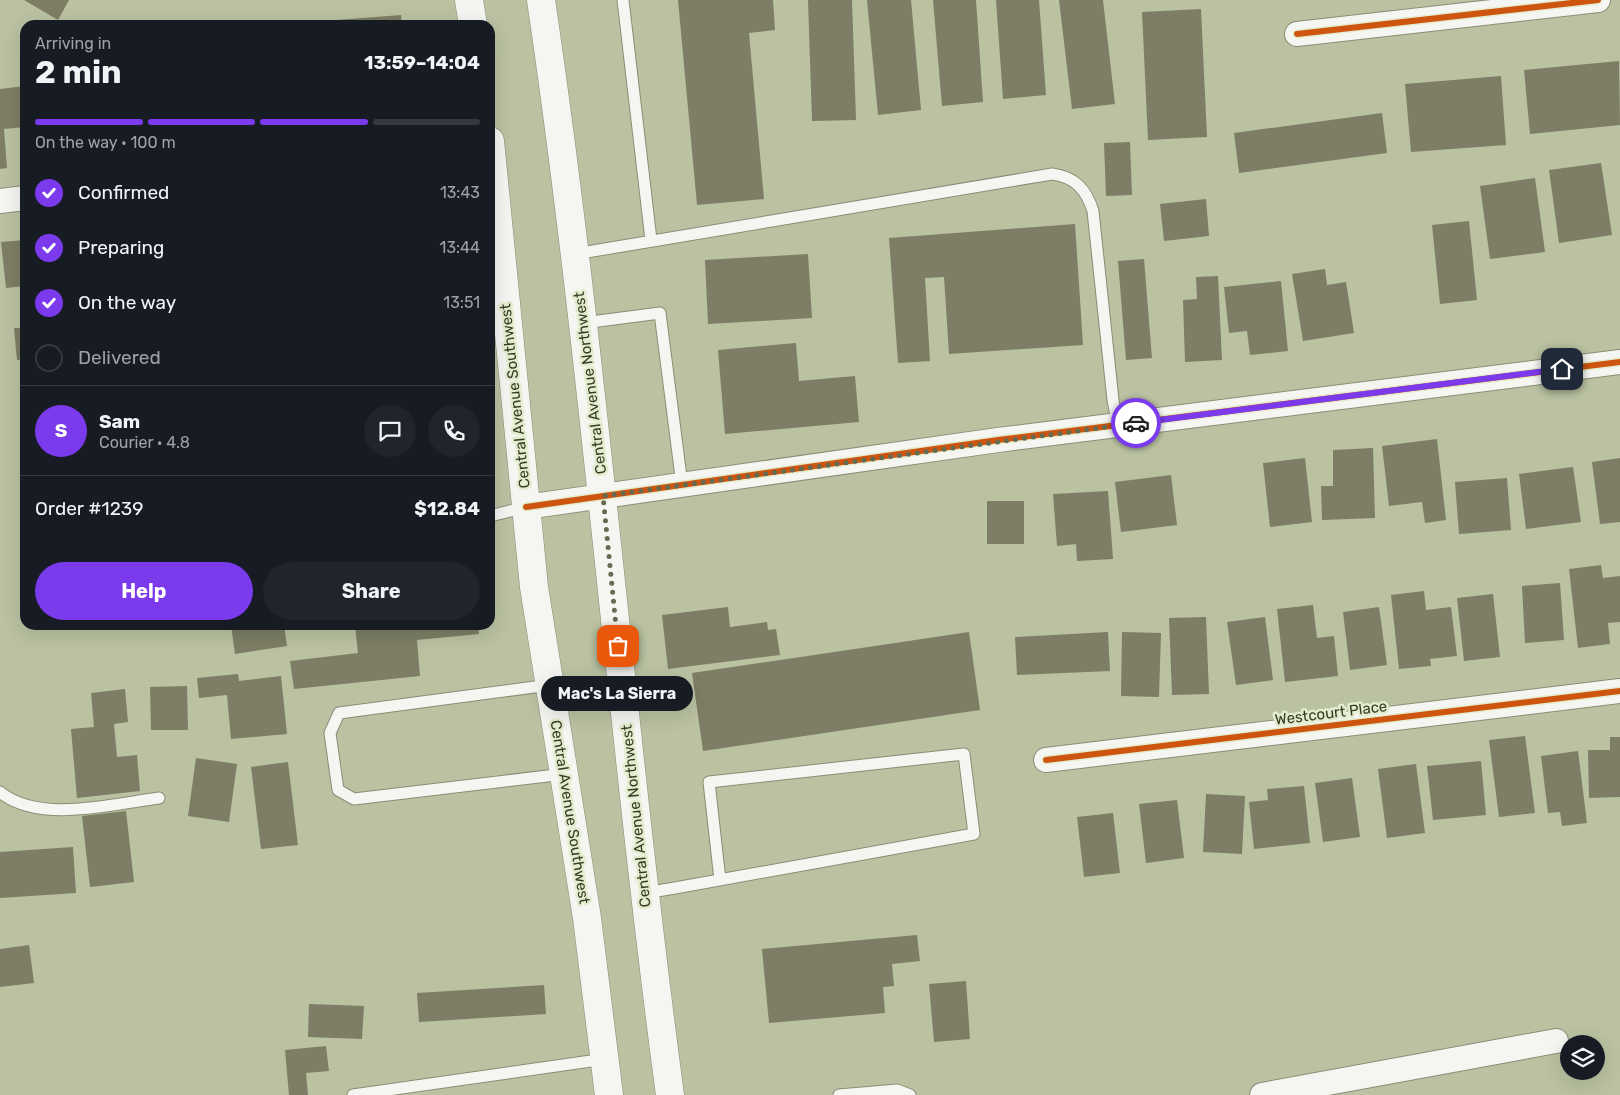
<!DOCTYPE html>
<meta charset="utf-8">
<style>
body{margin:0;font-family:Rubik,sans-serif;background:#20242c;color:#f1f3f6;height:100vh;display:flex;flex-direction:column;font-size:19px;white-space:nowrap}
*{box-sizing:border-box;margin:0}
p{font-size:16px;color:#9ea1a6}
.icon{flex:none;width:28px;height:28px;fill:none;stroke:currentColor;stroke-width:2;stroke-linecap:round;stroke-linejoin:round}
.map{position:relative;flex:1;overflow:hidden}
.side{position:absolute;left:20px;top:20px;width:475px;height:610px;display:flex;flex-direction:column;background:#171b24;border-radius:15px;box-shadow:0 5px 20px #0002}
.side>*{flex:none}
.controls{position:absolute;left:1560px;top:1035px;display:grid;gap:10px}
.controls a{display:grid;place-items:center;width:45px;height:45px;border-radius:50%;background:#171b24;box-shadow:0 5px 20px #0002;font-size:25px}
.pin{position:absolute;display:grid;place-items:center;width:42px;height:42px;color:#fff;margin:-21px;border-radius:10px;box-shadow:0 2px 8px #0006}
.courier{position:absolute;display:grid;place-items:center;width:50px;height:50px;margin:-25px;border:4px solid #7c3aed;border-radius:50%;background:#fff;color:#222;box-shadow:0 1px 6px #0007}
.bubble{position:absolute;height:35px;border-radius:18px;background:#171b24;box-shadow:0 5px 20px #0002;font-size:16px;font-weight:700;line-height:35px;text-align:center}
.summary em{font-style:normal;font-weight:700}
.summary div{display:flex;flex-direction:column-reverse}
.summary{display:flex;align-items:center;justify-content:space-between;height:85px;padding:0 15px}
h1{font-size:32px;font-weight:700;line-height:38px}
.bar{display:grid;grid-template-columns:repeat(4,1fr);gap:8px 5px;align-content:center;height:60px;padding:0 15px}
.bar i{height:6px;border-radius:4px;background:#363941}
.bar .current{background:#7c3aed}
.bar p{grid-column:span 4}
.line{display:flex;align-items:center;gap:12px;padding:0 15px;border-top:1px solid #363941}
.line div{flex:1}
.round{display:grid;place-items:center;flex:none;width:52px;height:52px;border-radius:26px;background:#20242c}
ol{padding:0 15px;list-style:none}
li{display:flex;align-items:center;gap:15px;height:55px}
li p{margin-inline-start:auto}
li .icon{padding:5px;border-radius:50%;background:#7c3aed;color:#fff;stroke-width:4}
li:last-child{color:#9ea1a6}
li i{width:28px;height:28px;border:2px solid #363941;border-radius:50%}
.primary-button{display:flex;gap:10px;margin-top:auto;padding:10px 15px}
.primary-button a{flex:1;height:58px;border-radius:30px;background:#7c3aed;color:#fff;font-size:20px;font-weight:700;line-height:58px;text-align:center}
.primary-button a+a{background:#20242c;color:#f1f3f6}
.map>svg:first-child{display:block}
.building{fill:#7d7e65}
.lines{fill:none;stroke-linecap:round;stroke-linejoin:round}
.lane-casing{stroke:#888e75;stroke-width:13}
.street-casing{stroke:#888e75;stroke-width:26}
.primary-casing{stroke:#888e75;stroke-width:29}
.lane{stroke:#f5f6f1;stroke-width:11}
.street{stroke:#f5f6f1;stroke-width:24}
.primary{stroke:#f5f6f1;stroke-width:28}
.cycleway-casing{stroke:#e4eccf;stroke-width:9}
.cycleway{stroke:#cd5510;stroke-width:6}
.done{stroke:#646b51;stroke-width:5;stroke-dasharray:0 9}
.route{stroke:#7c3aed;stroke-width:6}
.labels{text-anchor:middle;stroke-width:5;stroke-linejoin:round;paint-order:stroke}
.street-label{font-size:15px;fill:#363c25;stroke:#e4eccf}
</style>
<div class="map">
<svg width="1620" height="1095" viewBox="0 0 1620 1095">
<rect width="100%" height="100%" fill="#bac2a2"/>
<path class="building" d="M24 0H69L58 20Z
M678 0H773L775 30 749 33 764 199 697 205Z
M808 0H852L856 120 812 121Z
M867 0H911L921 110 878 115Z
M933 0H976L983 102 942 106Z
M996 0H1039L1046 95 1003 99Z
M1059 0H1103L1115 104 1072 109Z
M1201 9 1207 137 1148 140 1142 12Z
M401 15 402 25H310V22Z
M1619 61 1620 125 1530 134 1524 70Z
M1501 76 1506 145 1411 152 1405 84Z
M25 86V127L4 129 7 168 0 169V89Z
M1382 113 1387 153 1239 173 1234 133Z
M1130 142 1132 195 1106 196 1104 143Z
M1601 163 1612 235 1559 243 1549 170Z
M1535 178 1545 252 1490 259 1480 186Z
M1206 199 1209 236 1164 241 1160 204Z
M1469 221 1477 300 1440 304 1432 225Z
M1075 224 1083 345 949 354 944 277 925 278 930 361 898 363 889 238Z
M25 240V286L6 288 1 242Z
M808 254 812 318 708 324 705 260Z
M1144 259 1152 358 1126 360 1118 261Z
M1325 269 1327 285 1346 282 1354 333 1303 341 1292 274Z
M1218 276 1222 360 1185 362 1183 300 1197 299 1196 277Z
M1281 281 1288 351 1250 355 1247 331 1229 333 1224 287Z
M14 328H25V359L17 360Z
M796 343 799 381 855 376 859 422 725 434 718 350Z
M1437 439 1446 520 1425 523 1422 502 1389 506 1382 446Z
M1373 448 1375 518 1322 520 1321 486H1333V450Z
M1305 458 1312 522 1270 527 1263 463Z
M1620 458V522L1600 524 1592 462Z
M1573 467 1581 522 1526 529 1519 474Z
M1171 475 1177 525 1121 532 1115 482Z
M1507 478 1511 530 1459 534 1455 482Z
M1108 491 1113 559 1077 561 1076 544 1057 546 1053 494Z
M987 501H1024V544H987Z
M1601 565 1603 578 1620 576V622L1608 623 1610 644 1578 648 1569 569Z
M1560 583 1564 640 1525 643 1522 586Z
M1424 591 1426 610 1451 607 1457 656 1430 659 1431 666 1399 669 1391 595Z
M1493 594 1500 657 1464 661 1457 598Z
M1313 605 1317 638 1334 636 1338 676 1285 682 1277 609Z
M728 607 730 627 767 622 768 630 776 629 780 655 668 669 662 615Z
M1379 607 1387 665 1350 670 1343 612Z
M1206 617 1209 694 1172 695 1169 618Z
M1265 617 1273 680 1236 685 1227 622Z
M231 625H284L287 646 235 654Z
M355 625H478L479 634 417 640 420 676 294 689 290 661 358 653Z
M969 632 980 710 703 751 692 673Z
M1108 632 1110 671 1017 675 1015 637Z
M1122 632 1161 633 1159 697 1121 696Z
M238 674 239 681 281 676 287 734 231 739 227 695 199 698 197 678Z
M187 686 188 730H151L150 687Z
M125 689 128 722 114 724 117 757 137 755 140 791 77 798 71 729 94 727 91 693Z
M1525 736 1535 813 1499 817 1489 740Z
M1610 737H1620V797L1589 798 1588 750H1610Z
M1578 751 1587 823 1562 826 1560 812 1548 813 1541 756Z
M196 758 237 764 229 822 188 816Z
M1481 761 1486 815 1433 820 1427 766Z
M288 762 298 845 261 849 251 767Z
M1416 764 1425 833 1387 838 1378 769Z
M1352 778 1360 837 1323 842 1315 783Z
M1304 786 1310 843 1254 849 1249 802 1268 800 1267 789Z
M1206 794 1245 796 1242 854 1203 852Z
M1177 800 1184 858 1146 863 1139 804Z
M126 811 134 882 90 887 82 816Z
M1113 813 1120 873 1084 877 1077 817Z
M73 847 76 893 0 898V852Z
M917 935 920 961 892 964 894 986 883 987 885 1013 769 1023 762 949Z
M29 945 34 983 0 987V949Z
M966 981 970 1039 934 1042 929 984Z
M544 985 546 1014 419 1022 417 993Z
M309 1004 364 1006 362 1039 308 1037Z
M326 1046 329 1071 306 1073 308 1095H289L285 1050Z"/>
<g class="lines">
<g class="lane-casing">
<path id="lane" d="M623 0 651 240
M575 254 1052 174C1075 177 1086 189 1093 211L1113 400 1118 426
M583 323 660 313 682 485
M490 516 526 507
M550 685 339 713 330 733 338 790 354 799 564 774
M0 792C39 824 113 804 159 798
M645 893 675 888 974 834 964 754 709 782 720 880
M353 1095 605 1059
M839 1095 897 1090 910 1095"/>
</g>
<g class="street-casing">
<path id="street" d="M1297 34 1598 0
M0 201 25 198
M526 507 998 440 1620 362
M1046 760 1620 691
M1262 1095 1556 1041"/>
</g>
<g class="primary-casing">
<path id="primary" d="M469 0 473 25
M541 0C595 364 621 731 670 1095
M490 141 534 587 587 918 609 1095"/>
</g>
<use href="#lane" class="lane"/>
<use href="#street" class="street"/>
<use href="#primary" class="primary"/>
<g class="cycleway-casing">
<path id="cycleway" d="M1297 34 1598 0
M526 507 998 440 1620 362
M1046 760 1620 691"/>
</g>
<use href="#cycleway" class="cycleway"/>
</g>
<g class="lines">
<path class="done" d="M618 646 603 496 1136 423"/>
<path class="route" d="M1136 423 1562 369"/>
</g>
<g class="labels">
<g class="street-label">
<text transform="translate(590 383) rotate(-97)" y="5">Central Avenue Northwest</text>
<text transform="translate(515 396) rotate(-96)" y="5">Central Avenue Southwest</text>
<text transform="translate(1331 713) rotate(-7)" y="5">Westcourt Place</text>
<text transform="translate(570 812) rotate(81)" y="5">Central Avenue Southwest</text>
<text transform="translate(636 816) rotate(-96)" y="5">Central Avenue Northwest</text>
</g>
</g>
</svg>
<div class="controls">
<a><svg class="icon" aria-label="layers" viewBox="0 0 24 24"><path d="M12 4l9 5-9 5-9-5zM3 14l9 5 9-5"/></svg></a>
</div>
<div class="pin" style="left:618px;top:646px;background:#ea580c"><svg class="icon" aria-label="bag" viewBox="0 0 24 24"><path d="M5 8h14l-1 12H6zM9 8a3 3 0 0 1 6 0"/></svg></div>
<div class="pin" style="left:1562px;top:369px;background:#1f2937"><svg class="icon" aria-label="home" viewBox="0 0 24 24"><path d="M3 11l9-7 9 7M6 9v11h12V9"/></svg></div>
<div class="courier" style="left:1136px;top:423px"><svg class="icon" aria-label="car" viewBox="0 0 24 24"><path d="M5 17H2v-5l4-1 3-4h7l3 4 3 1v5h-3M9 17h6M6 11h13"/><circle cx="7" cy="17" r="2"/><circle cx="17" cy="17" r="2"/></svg></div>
<div class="bubble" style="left:541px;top:676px;width:152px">Mac's La Sierra</div>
<section class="side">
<div class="summary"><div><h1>2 min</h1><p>Arriving in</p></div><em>13:59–14:04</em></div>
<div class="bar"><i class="current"></i><i class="current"></i><i class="current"></i><i></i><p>On the way · 100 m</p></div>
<ol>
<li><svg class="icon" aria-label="check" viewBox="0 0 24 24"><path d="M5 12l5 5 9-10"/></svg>Confirmed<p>13:43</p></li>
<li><svg class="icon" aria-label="check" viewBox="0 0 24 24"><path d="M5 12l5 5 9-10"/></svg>Preparing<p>13:44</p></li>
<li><svg class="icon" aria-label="check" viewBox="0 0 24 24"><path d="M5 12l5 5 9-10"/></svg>On the way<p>13:51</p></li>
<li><i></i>Delivered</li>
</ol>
<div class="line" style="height:90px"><b class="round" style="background:#7c3aed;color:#fff">S</b><div><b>Sam</b><p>Courier · 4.8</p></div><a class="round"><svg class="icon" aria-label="chat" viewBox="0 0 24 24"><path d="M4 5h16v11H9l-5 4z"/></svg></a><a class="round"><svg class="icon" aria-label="phone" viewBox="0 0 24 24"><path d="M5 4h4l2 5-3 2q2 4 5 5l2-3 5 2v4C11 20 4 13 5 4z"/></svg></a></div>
<div class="line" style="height:65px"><div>Order #1239</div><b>$12.84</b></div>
<div class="primary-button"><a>Help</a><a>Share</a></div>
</section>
</div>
